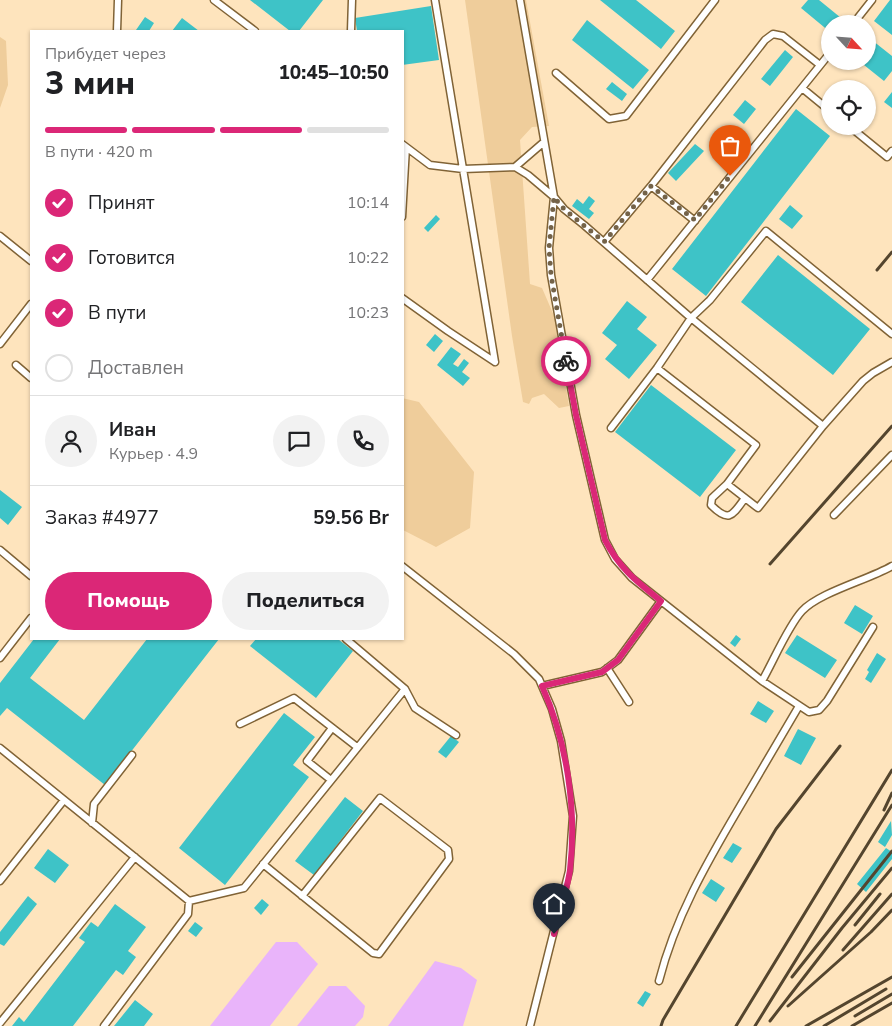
<!DOCTYPE html>
<html lang="ru">
<meta charset="utf-8">
<style>
body{margin:0;font-family:"Nunito Sans",sans-serif;background:#f2f2f2;color:#202124;height:100vh;display:flex;flex-direction:column;font-size:19px;white-space:nowrap}
*{box-sizing:border-box;margin:0}
p{font-size:16px;color:#757577}
.icon{flex:none;width:28px;height:28px;fill:none;stroke:currentColor;stroke-width:2;stroke-linecap:round;stroke-linejoin:round}
.map{position:relative;flex:1;overflow:hidden}
.drawer{position:absolute;left:30px;top:30px;width:374px;height:610px;display:flex;flex-direction:column;background:#fff;border-radius:0px;box-shadow:0 1px 4px #0004}
.drawer>*{flex:none}
.needle{width:32px;rotate:116deg}
.buttons{position:absolute;left:821px;top:15px;display:grid;gap:10px}
.buttons a{display:grid;place-items:center;width:55px;height:55px;border-radius:50%;background:#fff;box-shadow:0 1px 4px #0004;font-size:25px}
.pin{position:absolute;display:grid;place-items:center;width:42px;height:42px;color:#fff;margin:-51px -21px;border-radius:50% 50% 50% 0;rotate:-45deg;box-shadow:0 0 5px #0007}
.pin .icon{rotate:45deg}
.courier{position:absolute;display:grid;place-items:center;width:50px;height:50px;margin:-25px;border:4px solid #db2777;border-radius:50%;background:#fff;color:#222;box-shadow:0 1px 6px #0007}
.summary em{font-style:normal;font-weight:800}
.summary div{display:flex;flex-direction:column-reverse}
.summary{display:flex;align-items:center;justify-content:space-between;height:85px;padding:0 15px}
h1{font-size:32px;font-weight:800;line-height:38px}
.bar{display:grid;grid-template-columns:repeat(4,1fr);gap:8px 5px;align-content:center;height:60px;padding:0 15px}
.bar i{height:6px;border-radius:4px;background:#e0e0e0}
.bar .current{background:#db2777}
.bar p{grid-column:span 4}
.line{display:flex;align-items:center;gap:12px;padding:0 15px;border-top:1px solid #e0e0e0}
.line div{flex:1}
.round{display:grid;place-items:center;flex:none;width:52px;height:52px;border-radius:26px;background:#f2f2f2}
ol{padding:0 15px;list-style:none}
li{display:flex;align-items:center;gap:15px;height:55px}
li p{margin-inline-start:auto}
li .icon{padding:5px;border-radius:50%;background:#db2777;color:#fff;stroke-width:4}
li:last-child{color:#757577}
li i{width:28px;height:28px;border:2px solid #e0e0e0;border-radius:50%}
.action{display:flex;gap:10px;margin-top:auto;padding:10px 15px}
.action a{flex:1;height:58px;border-radius:30px;background:#db2777;color:#fff;font-size:20px;font-weight:800;line-height:58px;text-align:center}
.action a+a{background:#f2f2f2;color:#202124}
.map>svg:first-child{display:block}
.green{fill:#efcd9b}
.water{fill:#e9b4fa}
.building{fill:#3ec3c7}
.lines{fill:none;stroke-linecap:round;stroke-linejoin:round}
.lane-casing{stroke:#806336;stroke-width:9}
.lane{stroke:#fff;stroke-width:6}
.rail{stroke:#54452e;stroke-width:3}
.done{stroke:#746349;stroke-width:5;stroke-dasharray:0 9}
.route{stroke:#db2777;stroke-width:6}
</style>
<div class="map">
<svg width="892" height="1026" viewBox="0 0 892 1026">
<rect width="100%" height="100%" fill="#fee4bd"/>
<path class="green" d="M465 0H526L549 126 532 127 520 140 530 284 542 288 555 318 569 406 559 408 544 394 532 398 529 404 523 402 512 336Z
M0 37 6 41 8 85 0 108Z
M402 398 419 402 474 472 470 528 436 547 403 530Z"/>
<path class="water" d="M276 942H297L318 964 270 1026H210Z
M435 961 461 968 477 980 463 1026H388Z
M329 986H346L365 1006 363 1017 355 1026H297Z"/>
<path class="building" d="M250 0H323L299 31H290Z
M600 0H636L675 31 661 49Z
M808 0H819L846 22 845 24H830V32L801 8Z
M890 0H892V35L874 21Z
M431 6 439 60 402 65V31H357L355 18Z
M145 17 154 23 149 31H138L136 30Z
M182 18 199 31H172Z
M587 20 649 70 633 89 572 40Z
M868 37 892 56V71L884 81 859 61H868Z
M785 50 793 57 770 86 761 79Z
M612 82 627 94 622 101 606 89Z
M892 92V108L884 102Z
M745 100 756 109 744 124 733 115Z
M796 109 830 136 706 296 672 269Z
M695 144 704 151 676 181 668 173Z
M589 196 595 201 589 209 594 213 589 219 572 206 577 199 583 204Z
M790 205 803 216 792 229 779 219Z
M436 215 440 219 428 232 424 228Z
M778 255 870 329 833 375 741 302Z
M627 301 647 317 637 329 657 345 629 379 605 359 617 345 602 333Z
M435 334 443 341 434 352 426 345Z
M451 347 461 354 453 364 458 367 464 359 469 363 462 372 470 378 463 386 437 365Z
M651 385 736 450 700 497 615 432Z
M0 490 22 507 8 525 0 518Z
M855 605 873 616 862 634 844 623Z
M736 635 741 639 735 647 730 643Z
M797 635 837 660 825 678 785 653Z
M34 639H60L30 678 84 720 147 639H219L105 785 7 708 0 716V683Z
M256 639H338L353 651 316 698 250 646Z
M877 653 886 659 871 683 865 679 869 672 867 670Z
M758 701 774 711 766 723 750 714Z
M284 713 315 737 293 765 309 777 225 885 179 848Z
M798 729 816 738 801 765 784 756Z
M451 736 459 742 446 758 438 752Z
M345 797 363 811 314 875 295 861Z
M891 821 892 835 885 847 878 842Z
M733 843 742 848 732 863 723 858Z
M886 848 892 852V859L866 892 857 884Z
M48 849 69 865 55 883 34 868Z
M711 879 725 888 716 902 702 893Z
M28 896 37 904 4 946 0 944V932Z
M262 899 269 905 261 915 254 908Z
M115 904 146 927 128 951 136 957 123 975 116 970 73 1026H12L19 1017 24 1022 85 942 79 938 91 922 98 927Z
M195 922 203 928 196 937 188 931Z
M645 991 651 994 643 1007 637 1003Z
M135 1000 153 1014 144 1026H114Z"/>
<g class="lines">
<g class="lane-casing">
<path id="lane" d="M214 0 255 31
M435 0 495 362
M520 0 554 197 549 248 551 275 576 415 605 540 615 559 632 578 762 681 809 712 819 710 827 701 873 627
M853 24 872 0
M117 31 118 0
M351 31 352 0
M556 73 609 119 626 116 715 0
M802 88 830 111
M849 126 887 157 892 151
M402 144 430 165 463 169 515 167 528 175 554 197 564 209 584 225 691 318 823 426 863 381 873 373 892 362
M515 167 544 142
M651 186 765 40 773 34 783 36 820 65
M402 217 406 147
M0 236 31 261
M604 242 651 186 695 221
M647 280 830 53
M402 298 448 331 495 362
M0 344 31 304
M16 365 31 378
M657 368 756 445 727 484 758 508 823 426
M611 428 657 368 691 318 710 300 766 231 892 334
M727 484 712 498 711 505C729 523 732 516 745 498
M834 515 892 455
M0 550 31 576
M402 566 514 654 539 679 552 709 561 741 573 816 569 871 530 1026
M0 658 31 618
M607 668 629 702
M762 681C773 662 788 626 802 611 820 592 868 580 892 566
M542 686 602 672 618 660 661 601
M405 689 415 708 456 735
M240 724 294 698 357 747
M0 748 189 901 244 888 405 689 346 639
M331 780 307 761 332 728
M92 823 94 804 132 755
M263 864 373 953 379 954 449 859 448 850 380 798 302 896
M0 881 64 800
M659 981C675 918 706 864 739 808 759 774 779 740 799 706
M0 1023 135 857
M104 1026 188 914 189 901"/>
</g>
<use href="#lane" class="lane"/>
<path class="rail" d="M877 270 892 252
M770 564 892 426
M884 810 892 793
M855 925 880 894
M843 950 892 894
M792 977 892 851
M788 1006 871 932 892 910
M855 1016 892 994
M770 1021 842 928 892 868
M661 1026 663 1020 776 829 840 746
M736 1026 892 770
M755 1026 892 805
M806 1026 892 977
M824 1026 886 989
M852 1026 892 1003"/>
</g>
<g class="lines">
<path class="done" d="M566 361 551 275 549 248 554 197 564 209 604 242 651 186 695 220 730 176"/>
<path class="route" d="M554 934C559 913 567 891 570 870 577 809 567 742 542 686L602 672 618 660 661 601C636 581 620 569 605 540L576 415 566 361"/>
</g>
</svg>
<div class="buttons">
<a><svg class="needle" viewBox="-14 -14 28 28"><path d="M0-13l5 13h-10z" fill="#e53935"/><path d="M0 13l5-13h-10z" fill="#757577"/></svg></a>
<a><svg class="icon" aria-label="locate" viewBox="0 0 24 24"><circle cx="12" cy="12" r="6"/><path d="M12 2v4M12 18v4M2 12h4M18 12h4"/></svg></a>
</div>
<div class="pin" style="left:730px;top:176px;background:#ea580c"><svg class="icon" aria-label="bag" viewBox="0 0 24 24"><path d="M5 8h14l-1 12H6zM9 8a3 3 0 0 1 6 0"/></svg></div>
<div class="pin" style="left:554px;top:934px;background:#1f2937"><svg class="icon" aria-label="home" viewBox="0 0 24 24"><path d="M3 11l9-7 9 7M6 9v11h12V9"/></svg></div>
<div class="courier" style="left:566px;top:361px"><svg class="icon" aria-label="bike" viewBox="0 0 24 24"><circle cx="6" cy="16" r="4"/><circle cx="18" cy="16" r="4"/><path d="M6 16l4-8h5l3 8M10 8l3 8H6M13 5h3"/></svg></div>
<section class="drawer">
<div class="summary"><div><h1>3 мин</h1><p>Прибудет через</p></div><em>10:45–10:50</em></div>
<div class="bar"><i class="current"></i><i class="current"></i><i class="current"></i><i></i><p>В пути · 420 m</p></div>
<ol>
<li><svg class="icon" aria-label="check" viewBox="0 0 24 24"><path d="M5 12l5 5 9-10"/></svg>Принят<p>10:14</p></li>
<li><svg class="icon" aria-label="check" viewBox="0 0 24 24"><path d="M5 12l5 5 9-10"/></svg>Готовится<p>10:22</p></li>
<li><svg class="icon" aria-label="check" viewBox="0 0 24 24"><path d="M5 12l5 5 9-10"/></svg>В пути<p>10:23</p></li>
<li><i></i>Доставлен</li>
</ol>
<div class="line" style="height:90px"><a class="round"><svg class="icon" aria-label="person" viewBox="0 0 24 24"><circle cx="12" cy="8" r="4"/><path d="M4 21q1-7 8-7t8 7"/></svg></a><div><b>Иван</b><p>Курьер · 4.9</p></div><a class="round"><svg class="icon" aria-label="chat" viewBox="0 0 24 24"><path d="M4 5h16v11H9l-5 4z"/></svg></a><a class="round"><svg class="icon" aria-label="phone" viewBox="0 0 24 24"><path d="M5 4h4l2 5-3 2q2 4 5 5l2-3 5 2v4C11 20 4 13 5 4z"/></svg></a></div>
<div class="line" style="height:65px"><div>Заказ #4977</div><b>59.56 Br</b></div>
<div class="action"><a>Помощь</a><a>Поделиться</a></div>
</section>
</div>
